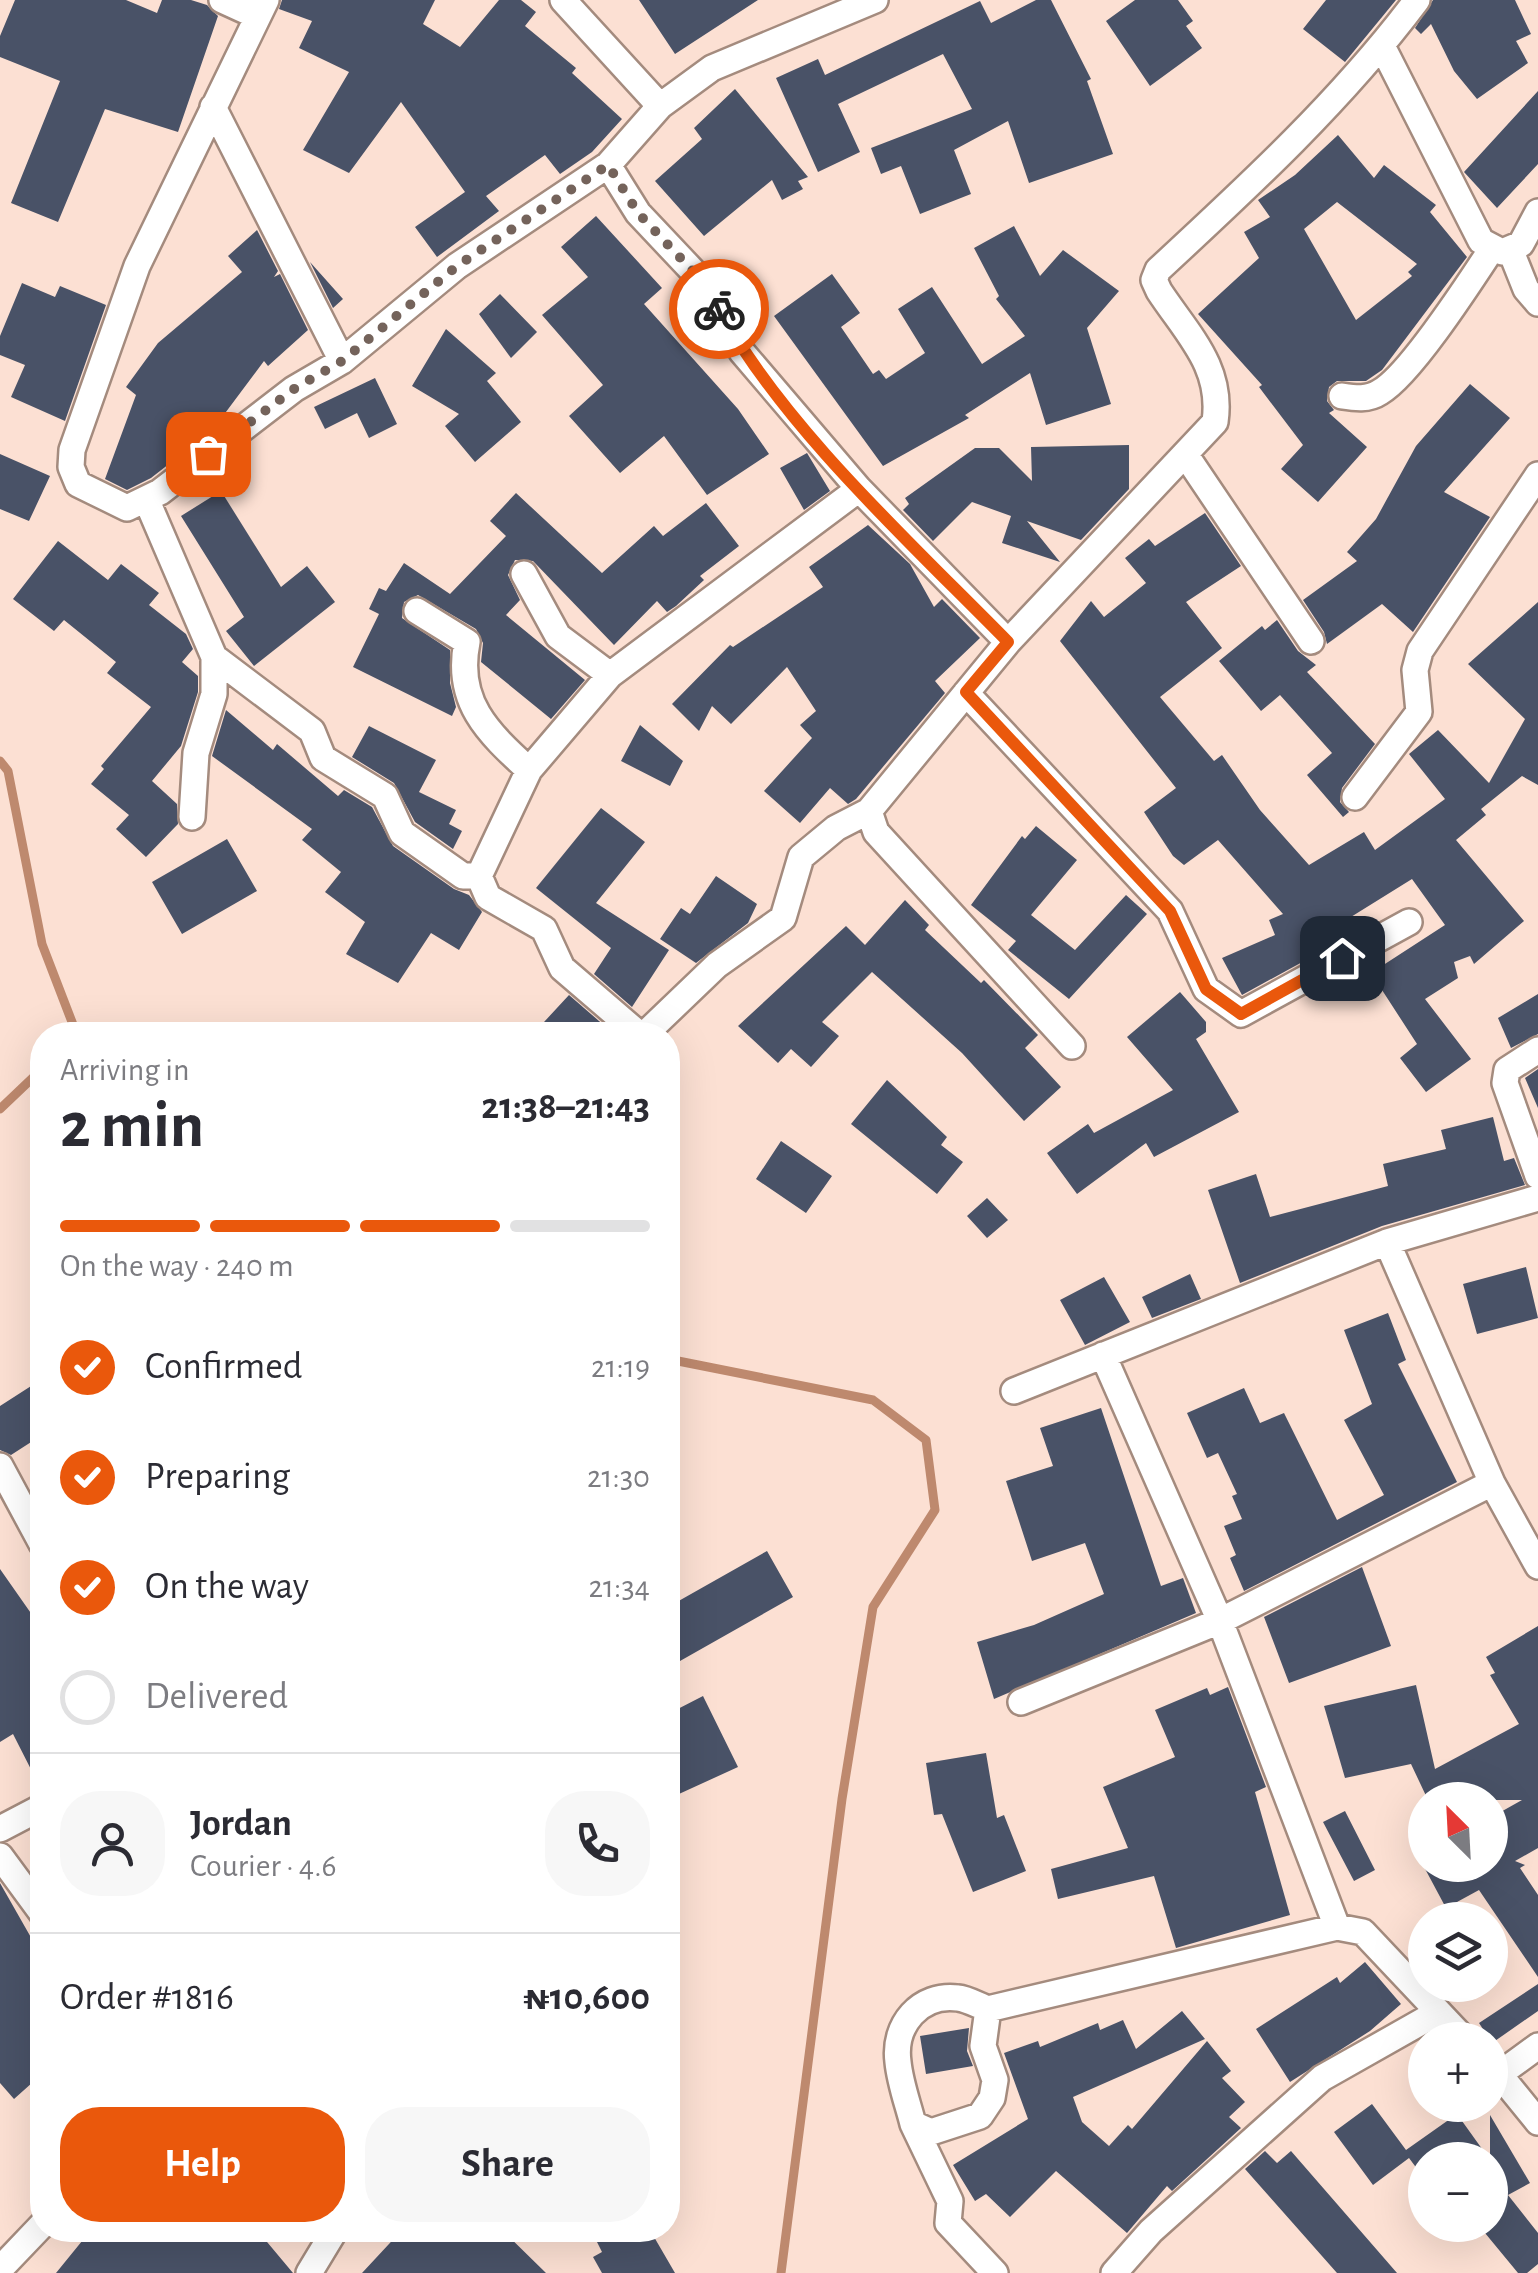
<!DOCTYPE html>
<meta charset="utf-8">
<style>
body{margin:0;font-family:"Alegreya Sans",sans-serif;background:#f7f7f7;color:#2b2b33;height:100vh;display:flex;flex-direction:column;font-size:38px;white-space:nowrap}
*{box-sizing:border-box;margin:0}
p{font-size:32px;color:#7c7c81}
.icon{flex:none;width:55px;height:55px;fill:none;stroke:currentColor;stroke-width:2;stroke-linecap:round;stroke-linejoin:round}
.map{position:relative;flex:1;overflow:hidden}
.side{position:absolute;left:30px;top:1022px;width:650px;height:1220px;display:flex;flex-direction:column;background:#fff;border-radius:40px;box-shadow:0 10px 40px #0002}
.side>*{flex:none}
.needle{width:65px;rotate:336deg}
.buttons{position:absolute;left:1408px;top:1782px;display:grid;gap:20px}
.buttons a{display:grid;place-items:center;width:100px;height:100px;border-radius:50%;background:#fff;box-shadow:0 10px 40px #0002;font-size:50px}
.pin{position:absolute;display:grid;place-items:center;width:85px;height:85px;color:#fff;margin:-42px;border-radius:20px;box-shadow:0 5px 15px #0006}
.courier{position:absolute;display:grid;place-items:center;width:100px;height:100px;margin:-50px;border:8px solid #ea580c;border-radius:50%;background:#fff;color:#222;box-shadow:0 2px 12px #0007}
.headline em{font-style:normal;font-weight:700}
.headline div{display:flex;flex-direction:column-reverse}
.headline{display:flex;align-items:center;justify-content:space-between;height:170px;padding:0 30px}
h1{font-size:65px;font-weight:700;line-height:75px}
.bar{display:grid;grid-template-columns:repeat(4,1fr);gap:15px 10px;align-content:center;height:120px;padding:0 30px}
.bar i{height:12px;border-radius:8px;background:#e1e1e2}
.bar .on{background:#ea580c}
.bar p{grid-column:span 4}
.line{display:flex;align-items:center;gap:25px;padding:0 30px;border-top:2px solid #e1e1e2}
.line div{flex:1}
.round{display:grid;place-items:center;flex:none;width:105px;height:105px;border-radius:40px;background:#f7f7f7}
ol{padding:0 30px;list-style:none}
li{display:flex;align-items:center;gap:30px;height:110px}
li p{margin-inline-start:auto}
li .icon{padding:10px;border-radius:50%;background:#ea580c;color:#fff;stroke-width:4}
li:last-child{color:#7c7c81}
li i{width:55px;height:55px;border:5px solid #e1e1e2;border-radius:50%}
.action{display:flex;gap:20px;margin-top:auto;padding:20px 30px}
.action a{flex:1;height:115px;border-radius:40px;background:#ea580c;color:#fff;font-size:40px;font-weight:700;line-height:115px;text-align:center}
.action a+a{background:#f7f7f7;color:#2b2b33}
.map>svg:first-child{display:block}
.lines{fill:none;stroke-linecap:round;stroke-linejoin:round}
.stream{stroke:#be896e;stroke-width:9}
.building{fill:#495267;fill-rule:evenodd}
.street-casing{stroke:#a48b7e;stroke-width:30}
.street{stroke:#fff;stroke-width:25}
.done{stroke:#74635b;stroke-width:10;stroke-dasharray:0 18}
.route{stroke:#ea580c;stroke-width:12}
</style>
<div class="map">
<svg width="1538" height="2273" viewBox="0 0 1538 2273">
<rect width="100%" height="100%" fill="#fce0d3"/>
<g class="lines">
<path class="stream" d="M0 761 8 771 42 944 77 1035
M0 1109 42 1069
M668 1359 873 1400 926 1440 935 1510 873 1607 842 1799 781 2273"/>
</g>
<path class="building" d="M15 0H126L157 13 162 0H191L207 5 218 16 178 132 105 109 58 222 11 203 60 81 0 57V36Z
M282 0H435L423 24 460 47 499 0H521L536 12 525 26 576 68 572 73 622 119 592 152 560 174 545 155 486 196 499 211 437 257 415 227 465 192 401 102 349 173 303 150 349 72 299 48 312 21 279 9Z
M639 0H758L675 54Z
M1036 0H1051L1091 79 1087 81 1113 154 1029 183 1008 121 954 150 971 194 920 214 901 166 881 174 871 148 972 109 943 54 838 104 860 152 818 172 776 78 818 59 825 75 980 1 991 23Z
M1135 0H1178L1193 21 1186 26 1202 48 1150 86 1106 21Z
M1326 0H1396L1345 62 1303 29Z
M1433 0H1515L1531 34 1516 41 1528 63 1477 99 1454 71 1431 24 1421 34 1415 28Z
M735 89 808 177 798 181 803 189 782 200 772 180 704 236 655 181 702 139 694 128Z
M1538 91V164L1497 208 1464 172Z
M1338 135 1374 178 1384 165 1436 205 1430 212 1467 257 1382 370 1366 381H1337L1329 387 1327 401 1334 410 1329 413 1367 447 1318 502 1281 469 1303 445 1259 387 1262 385 1198 314 1259 258 1244 232 1270 217 1258 200 1295 175ZM1337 202 1417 264 1408 272 1412 276 1356 320 1304 229Z
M596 216 662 288 644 304 738 409 769 454 707 495 664 436 620 473 569 416 603 385 542 315 588 277 561 247Z
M1014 226 1040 276 1063 250 1119 291 1087 328 1111 404 1046 425 1030 373 965 415 969 418 883 466 774 316 832 274 860 313 841 327 873 374 879 370 886 379 925 353 898 309 932 287 982 364 1025 336 996 299 999 296 974 248Z
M257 230 278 271 274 277 280 274 308 330 268 366 264 361 211 432 200 441 186 431 174 460 151 478 127 490 105 479 136 395 126 387 158 343 242 272 228 256Z
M310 262 343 299 333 308Z
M22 283 55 297 60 286 106 305 65 421 11 397 25 365 0 355V336Z
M500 294 537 332 511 358 479 314Z
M446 329 496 373 487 381 521 422 475 462 445 426 459 414 412 386Z
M375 378 397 424 369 438 357 413 325 429 314 407Z
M1470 384 1510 418 1444 492 1490 517 1413 632 1382 604 1327 644 1324 632 1303 600 1357 561 1347 552 1376 519 1416 446Z
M1129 445V489L1081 540 1027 521 1060 562 1002 543 1011 516 972 502 933 541 903 510 909 504 905 498 975 448H999L1032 481 1031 447Z
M807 453 830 491 804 510 780 468Z
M0 454 50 476 29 521 0 509Z
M221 491 281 587 307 566 335 602 254 666 226 631 244 617 181 516Z
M516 493 602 573 654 526 663 536 706 503 739 546 700 576 704 580 676 606 667 612 657 601 614 645 533 561 515 560 508 575 520 600 506 615 585 680 551 719 481 662 483 643 476 629 418 595 404 602 402 618 450 650V683L456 707 452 716 353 667 379 614 369 609 379 588 386 591 404 563 450 594 506 536 490 521Z
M1205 513 1241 566 1186 602 1222 648 1160 697 1214 761 1222 755 1260 810 1309 865 1364 832 1375 850 1445 799 1409 754 1438 730 1489 783 1525 719 1468 664 1538 602V785L1522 776 1481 809 1486 815 1456 840 1524 921 1474 964 1470 956 1454 962 1458 978 1425 999 1471 1059 1426 1092 1400 1058 1417 1044 1371 973 1445 925 1412 879 1338 925 1346 938 1242 995 1222 958 1275 935 1269 920 1283 914 1218 840 1184 865 1173 856 1144 812 1176 788 1060 641 1091 601 1104 617 1146 583 1125 558 1149 539 1155 546Z
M868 525 910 564 934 607 942 599 980 638 935 681 945 693 856 799 848 804 830 788 800 823 764 791 812 738 800 725 816 711 787 667 731 724 712 706 699 731 672 704 730 645 733 647 823 587 809 567Z
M58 541 108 580 121 564 159 593 149 605 186 634 193 649 182 662 198 676V692L181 746 152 781 177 804 178 824 146 857 116 829 129 815 91 784 104 769 101 766 151 707 107 673 116 662 64 620 54 631 13 599Z
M1277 620 1298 651 1316 665 1307 672 1375 744 1342 788 1340 802 1349 812 1343 817 1307 775 1332 753 1280 695 1261 711 1219 661 1262 626 1265 630Z
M226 710 273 750 277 744 338 796 344 790 372 807 393 846 454 889 469 895 482 912 459 950 431 933 398 983 346 954 365 922 325 892 341 872 302 840 312 829 212 756Z
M640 725 683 761 670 786 621 761Z
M369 726 436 760 419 792 456 810 449 824 462 831 453 849 415 822 394 783 352 757Z
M601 808 645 842 596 903 669 950 632 1007 594 974 611 948 536 888Z
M1036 826 1077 860 1031 915 1075 950 1126 895 1147 914 1069 999 1008 950 1016 941 971 905 1022 836 1025 839Z
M227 839 257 891 182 934 152 882Z
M716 876 757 904 748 923 696 963 660 939 681 908 690 914Z
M905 900 929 925 925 930 981 983 984 980 1038 1035 1025 1048 1061 1087 1024 1121 962 1053 872 972 822 1022 839 1036 811 1067 791 1049 778 1063 738 1026 846 926 865 945Z
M1180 992 1206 1022V1032L1196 1039 1239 1112 1154 1157 1146 1143 1077 1194 1047 1153 1088 1124 1094 1133 1173 1090 1127 1037Z
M1538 994V1034L1511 1048 1498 1018Z
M569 995 614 1034 613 1035H532Z
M1538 1069V1108L1525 1078Z
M887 1080 947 1137 941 1145 963 1162 937 1194 851 1124Z
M1493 1117 1504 1161 1514 1158 1525 1185 1382 1226 1240 1283 1208 1190 1256 1174 1270 1217 1388 1186 1383 1164 1446 1149 1441 1130Z
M781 1141 832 1176 806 1213 756 1179Z
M987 1198 1008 1220 987 1238 967 1216Z
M1526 1267 1538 1318 1477 1334 1463 1284Z
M1190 1274 1201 1299 1152 1318 1142 1297Z
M1104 1277 1130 1322 1085 1345 1060 1300Z
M1388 1313 1406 1360 1398 1364 1457 1482 1244 1591 1230 1558 1236 1555 1224 1526 1242 1519 1232 1496 1237 1494 1218 1453 1207 1458 1187 1413 1244 1388 1260 1423 1284 1413 1337 1520 1384 1495 1344 1420 1372 1404 1344 1330Z
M42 1379V1435L11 1455 0 1450V1406Z
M1101 1408 1161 1586 1183 1578 1196 1613 994 1699 977 1642 1034 1625 1104 1594 1085 1543 1032 1561 1006 1481 1053 1466 1040 1428Z
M767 1551 793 1597 680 1661 668 1638V1607Z
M1362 1567 1391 1646 1289 1683 1264 1617Z
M0 1569 42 1629V1791L13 1734 0 1742Z
M1538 1626V1848L1515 1861 1525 1865 1520 1868 1538 1895V1977L1479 1890 1446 1908 1423 1865H1490V1818L1522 1800H1428L1411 1764 1345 1778 1324 1706 1416 1685 1435 1769 1519 1724 1490 1675 1495 1673 1486 1657Z
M1228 1687 1266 1787 1255 1792 1290 1915 1176 1948 1154 1876 1058 1899 1051 1869 1128 1848 1103 1787 1175 1757 1155 1710 1207 1688 1210 1695Z
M703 1696 738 1767 668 1799V1714Z
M986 1753 997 1818 1004 1815 1026 1871 973 1892 942 1814 934 1815 926 1763Z
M1345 1811 1375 1870 1354 1881 1323 1822Z
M0 1883 33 1941 42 1936V2074L14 2099 0 2083Z
M1365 1962 1401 2004 1370 2031 1290 2082 1256 2029 1337 1977 1340 1983Z
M1538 1984V2011L1492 2043 1479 2023Z
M1182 2011 1205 2039 1073 2097 1082 2122 1109 2146 1128 2125 1132 2129 1207 2041 1231 2071 1222 2078 1245 2102 1229 2117 1241 2128 1172 2191 1167 2186 1127 2233 1056 2171 1010 2217 986 2194 975 2201 953 2165 1028 2119 1004 2053 1038 2041 1040 2047 1098 2023 1100 2030 1123 2020 1136 2049Z
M969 2028 967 2051 973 2066 926 2074 920 2036Z
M1372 2104 1406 2150 1457 2114 1490 2160H1425L1418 2170 1409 2158 1373 2185 1334 2132Z
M1490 2115 1530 2183 1508 2195 1538 2233V2264L1527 2273H1518L1485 2233 1490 2229Z
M1265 2151 1277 2163 1291 2151 1397 2273H1337L1245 2169Z
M91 2230H257L293 2273H56Z
M402 2230H502L546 2273H362Z
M591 2230H650L675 2273H602L593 2257 602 2252Z"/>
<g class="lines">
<g class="street-casing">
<path id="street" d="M222 0 257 16
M266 0 137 266 72 450 71 467 78 484 127 508 160 492 294 389 342 361 457 266 608 165 660 106 712 68 875 0
M563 0 660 106
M1382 46 1481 241 1502 252 1521 244 1538 212
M213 107 342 361
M608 165 638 213 705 284 742 352 859 489 1008 642
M1510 249 1526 289 1538 303
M1342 396C1355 398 1368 400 1380 392 1410 375 1470 282 1491 250
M1185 454 1311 641
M147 501 214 657V694L196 753 192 817
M524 574 558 636 610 675
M417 611 467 642C455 701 487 732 529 770
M214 657 312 731 323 758 385 796 402 833 463 876H479
M966 693 1170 911 1206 989 1241 1014 1409 922
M1355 797 1419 712 1415 670 1420 651 1538 475
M640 1035 562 968 544 929 488 897 479 876 529 770 610 675 859 489
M644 1035 717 965 783 918 801 857 836 828 869 811
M1072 1046 876 832 869 811 1008 642 1215 422C1223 367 1188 335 1159 291L1154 280 1158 270C1250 185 1342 100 1417 0
M1538 1050 1507 1070 1505 1083 1538 1176
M1387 1242 1492 1483 1538 1566
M1103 1355 1220 1621 1337 1927
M1014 1391 1387 1242 1538 1198
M0 1466 42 1544
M1021 1702 1220 1621 1492 1483
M0 1829 42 1807
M0 1856 42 1913
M988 2009 983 2046 995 2080 992 2098 980 2116 931 2132 913 2124C908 2104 900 2083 898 2062 893 2025 920 1993 958 1998 968 1999 979 2006 988 2009L1337 1927 1363 1932 1465 2040
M1490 2063 1538 2122
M1501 2073 1538 2046
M913 2124 950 2201 948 2223 995 2273
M0 2269 42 2225
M309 2273 335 2230
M1114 2273 1151 2231 1322 2078 1437 2013"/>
</g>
<use href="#street" class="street"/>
</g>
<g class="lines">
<path class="done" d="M208 454 294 389 342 361 457 266 608 165 638 213 705 284 719 309"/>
<path class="route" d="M719 309C784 428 913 545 1008 642L966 692 1170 911 1206 989 1241 1014 1342 958"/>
</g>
</svg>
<div class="buttons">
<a><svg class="needle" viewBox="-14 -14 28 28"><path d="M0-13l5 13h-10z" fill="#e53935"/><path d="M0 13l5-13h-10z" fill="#7c7c81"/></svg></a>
<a><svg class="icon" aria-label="layers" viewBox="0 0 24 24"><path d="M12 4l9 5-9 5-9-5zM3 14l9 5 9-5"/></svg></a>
<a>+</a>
<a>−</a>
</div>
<div class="pin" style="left:208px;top:454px;background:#ea580c"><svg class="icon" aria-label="bag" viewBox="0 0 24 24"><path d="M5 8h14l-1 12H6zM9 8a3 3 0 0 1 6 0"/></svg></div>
<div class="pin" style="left:1342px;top:958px;background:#1f2937"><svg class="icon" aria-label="home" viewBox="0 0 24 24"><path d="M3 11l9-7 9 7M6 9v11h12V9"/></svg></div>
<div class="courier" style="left:719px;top:309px"><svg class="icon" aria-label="bike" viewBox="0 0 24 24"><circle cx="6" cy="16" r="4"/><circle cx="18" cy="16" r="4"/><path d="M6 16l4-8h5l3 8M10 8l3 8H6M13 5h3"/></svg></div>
<section class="side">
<div class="headline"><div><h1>2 min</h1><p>Arriving in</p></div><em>21:38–21:43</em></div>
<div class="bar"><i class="on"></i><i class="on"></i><i class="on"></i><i></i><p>On the way · 240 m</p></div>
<ol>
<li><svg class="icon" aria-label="check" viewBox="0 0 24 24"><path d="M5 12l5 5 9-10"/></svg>Confirmed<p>21:19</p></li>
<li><svg class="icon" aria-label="check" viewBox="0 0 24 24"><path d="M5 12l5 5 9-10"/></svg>Preparing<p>21:30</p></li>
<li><svg class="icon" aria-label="check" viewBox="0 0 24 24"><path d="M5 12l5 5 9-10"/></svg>On the way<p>21:34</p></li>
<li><i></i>Delivered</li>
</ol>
<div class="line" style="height:180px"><a class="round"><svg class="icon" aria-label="person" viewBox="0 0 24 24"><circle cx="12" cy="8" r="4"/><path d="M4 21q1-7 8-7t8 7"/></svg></a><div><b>Jordan</b><p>Courier · 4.6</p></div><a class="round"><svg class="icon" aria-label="phone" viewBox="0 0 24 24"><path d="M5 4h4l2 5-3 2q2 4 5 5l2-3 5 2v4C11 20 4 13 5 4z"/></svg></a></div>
<div class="line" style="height:130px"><div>Order #1816</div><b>₦10,600</b></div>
<div class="action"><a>Help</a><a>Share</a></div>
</section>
</div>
